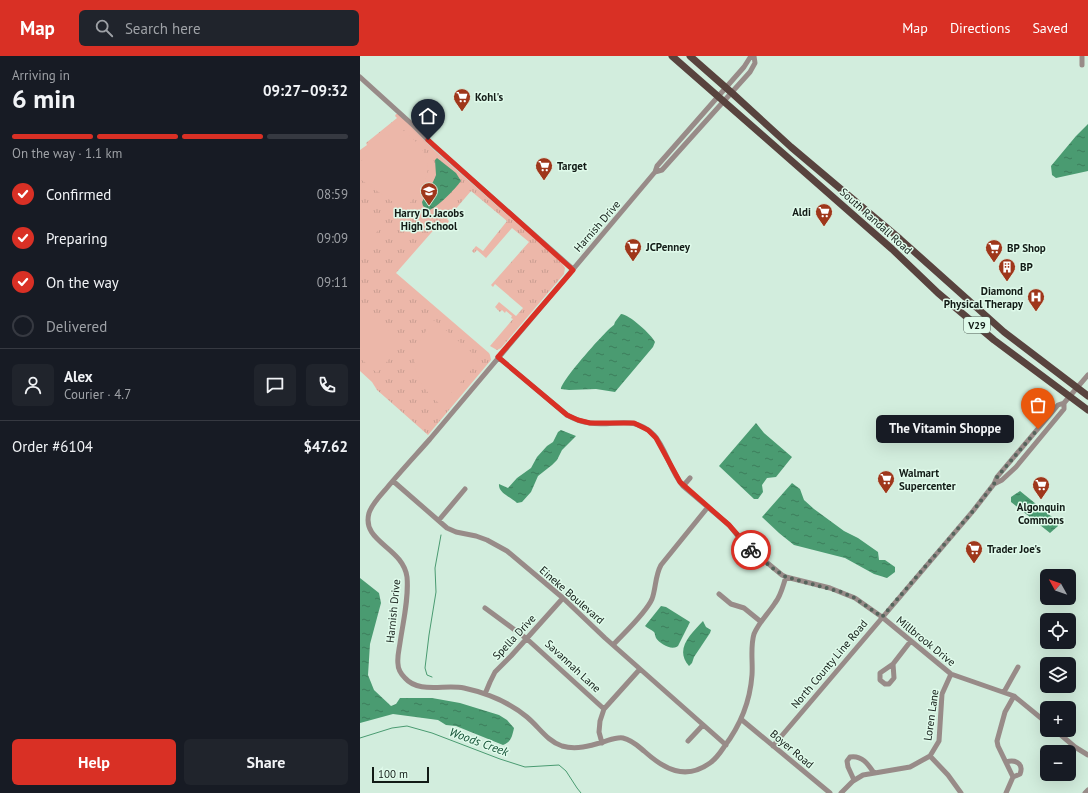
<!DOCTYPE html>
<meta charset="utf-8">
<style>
body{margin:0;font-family:"PT Sans",sans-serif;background:#20242c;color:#f1f3f6;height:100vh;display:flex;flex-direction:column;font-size:15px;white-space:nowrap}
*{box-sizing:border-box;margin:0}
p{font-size:13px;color:#9ea1a6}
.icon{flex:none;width:22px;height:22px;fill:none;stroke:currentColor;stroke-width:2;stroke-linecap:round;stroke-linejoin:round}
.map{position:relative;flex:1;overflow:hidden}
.drawer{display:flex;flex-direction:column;background:#171b24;width:360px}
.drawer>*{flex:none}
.needle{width:26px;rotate:310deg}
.controls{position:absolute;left:680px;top:513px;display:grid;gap:8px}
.controls a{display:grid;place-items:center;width:36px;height:36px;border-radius:6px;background:#171b24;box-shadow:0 4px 16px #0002;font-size:20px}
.scale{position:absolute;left:12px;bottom:10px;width:57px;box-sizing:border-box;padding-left:4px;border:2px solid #121b16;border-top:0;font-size:11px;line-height:14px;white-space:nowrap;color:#121b16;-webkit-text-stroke:3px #dffaea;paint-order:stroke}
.pin{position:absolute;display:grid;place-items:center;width:34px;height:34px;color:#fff;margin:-41px -17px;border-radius:50% 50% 50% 0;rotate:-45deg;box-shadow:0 0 4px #0007}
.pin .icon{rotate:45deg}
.courier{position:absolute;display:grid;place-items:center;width:40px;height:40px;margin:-20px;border:3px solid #d93025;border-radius:50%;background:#fff;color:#222;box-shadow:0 1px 5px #0007}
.bubble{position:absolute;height:28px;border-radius:6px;background:#171b24;box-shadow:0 4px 16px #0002;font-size:13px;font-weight:700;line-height:28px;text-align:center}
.overview em{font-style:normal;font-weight:700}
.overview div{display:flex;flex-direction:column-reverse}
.overview{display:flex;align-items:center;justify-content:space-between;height:68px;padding:0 12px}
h1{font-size:26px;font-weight:700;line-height:30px}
.bar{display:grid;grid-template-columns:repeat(4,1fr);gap:6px 4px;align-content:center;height:48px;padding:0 12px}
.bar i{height:5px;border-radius:3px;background:#363941}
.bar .current{background:#d93025}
.bar p{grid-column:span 4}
.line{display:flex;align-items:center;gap:10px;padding:0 12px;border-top:1px solid #363941}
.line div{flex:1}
.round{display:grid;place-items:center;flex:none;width:42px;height:42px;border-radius:6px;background:#20242c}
ol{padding:0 12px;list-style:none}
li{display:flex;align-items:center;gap:12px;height:44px}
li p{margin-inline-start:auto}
li .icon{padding:4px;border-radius:50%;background:#d93025;color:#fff;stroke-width:4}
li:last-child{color:#9ea1a6}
li i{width:22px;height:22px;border:2px solid #363941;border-radius:50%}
.action{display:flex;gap:8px;margin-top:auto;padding:8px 12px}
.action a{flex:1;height:46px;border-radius:6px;background:#d93025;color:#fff;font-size:16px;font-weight:700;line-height:46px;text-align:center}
.action a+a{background:#20242c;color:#f1f3f6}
header{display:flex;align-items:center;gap:24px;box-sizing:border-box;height:56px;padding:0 20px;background:#d93025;color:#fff}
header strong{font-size:19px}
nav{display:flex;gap:22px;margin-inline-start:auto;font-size:14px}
.search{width:280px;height:36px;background:#20242c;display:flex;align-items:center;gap:10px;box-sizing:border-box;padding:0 14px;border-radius:6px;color:#9ea1a6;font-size:15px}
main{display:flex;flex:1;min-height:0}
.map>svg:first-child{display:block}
.grass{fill:url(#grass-tufts)}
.pitch{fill:#ecb7a9}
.water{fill:url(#water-ripples)}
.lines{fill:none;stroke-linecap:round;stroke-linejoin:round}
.stream{stroke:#4a9b71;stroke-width:1}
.minor{stroke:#988b88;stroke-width:5}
.major{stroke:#58433e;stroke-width:7}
.done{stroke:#55645c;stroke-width:4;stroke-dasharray:0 7.2}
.route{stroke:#d93025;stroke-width:5}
.labels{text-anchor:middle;stroke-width:3;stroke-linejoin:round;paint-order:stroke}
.shield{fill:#dffaea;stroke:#505e56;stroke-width:1}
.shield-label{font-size:10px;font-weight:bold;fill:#121b16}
.poi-label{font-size:11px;font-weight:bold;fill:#121b16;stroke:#dffaea;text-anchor:start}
.street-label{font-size:11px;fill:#121b16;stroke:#dffaea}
.water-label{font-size:12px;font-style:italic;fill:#125034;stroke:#dffaea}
</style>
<header>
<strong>Map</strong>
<div class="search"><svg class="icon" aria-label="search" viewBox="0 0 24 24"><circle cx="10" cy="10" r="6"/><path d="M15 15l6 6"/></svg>Search here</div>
<nav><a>Map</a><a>Directions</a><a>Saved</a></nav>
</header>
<main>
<section class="drawer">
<div class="overview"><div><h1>6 min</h1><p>Arriving in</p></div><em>09:27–09:32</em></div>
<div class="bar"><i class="current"></i><i class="current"></i><i class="current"></i><i></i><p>On the way · 1.1 km</p></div>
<ol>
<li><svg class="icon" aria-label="check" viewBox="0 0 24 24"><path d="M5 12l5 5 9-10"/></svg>Confirmed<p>08:59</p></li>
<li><svg class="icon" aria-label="check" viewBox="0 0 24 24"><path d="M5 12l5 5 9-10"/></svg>Preparing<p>09:09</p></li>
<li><svg class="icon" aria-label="check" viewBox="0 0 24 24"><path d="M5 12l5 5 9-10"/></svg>On the way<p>09:11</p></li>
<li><i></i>Delivered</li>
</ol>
<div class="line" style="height:72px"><a class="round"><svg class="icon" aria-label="person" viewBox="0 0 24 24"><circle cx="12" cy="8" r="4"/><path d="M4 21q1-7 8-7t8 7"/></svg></a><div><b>Alex</b><p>Courier · 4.7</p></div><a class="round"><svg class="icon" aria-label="chat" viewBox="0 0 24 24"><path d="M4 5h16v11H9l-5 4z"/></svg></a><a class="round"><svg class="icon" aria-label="phone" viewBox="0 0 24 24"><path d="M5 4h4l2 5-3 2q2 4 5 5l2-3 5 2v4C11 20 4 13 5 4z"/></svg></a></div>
<div class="line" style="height:52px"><div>Order #6104</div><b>$47.62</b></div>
<div class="action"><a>Help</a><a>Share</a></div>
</section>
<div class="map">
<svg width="728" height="737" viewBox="0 0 728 737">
<defs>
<pattern id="grass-tufts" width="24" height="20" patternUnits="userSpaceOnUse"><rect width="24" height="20" fill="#ecb7a9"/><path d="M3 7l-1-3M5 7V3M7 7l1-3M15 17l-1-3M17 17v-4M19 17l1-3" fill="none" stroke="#c99d91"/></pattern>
<pattern id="water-ripples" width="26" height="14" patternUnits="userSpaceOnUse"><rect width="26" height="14" fill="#4a9b71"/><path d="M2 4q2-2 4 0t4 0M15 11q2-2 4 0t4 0" fill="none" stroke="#3c7e5c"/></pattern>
</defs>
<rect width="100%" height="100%" fill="#d2eddd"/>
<path class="grass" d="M36 58H39L74 94 201 206 205 212 204 218 141 292 137 294 130 290 153 263 151 262 152 260 146 255 145 257 142 254 140 256 135 251 139 246 156 260 163 252 135 228 133 231 131 229 169 186 152 172 126 202 117 194 114 197 112 195 116 190 123 195 147 165 111 135 87 163 89 165 86 170 80 171 78 169 36 217 129 297 130 299 131 304 68 379 17 334 12 326 0 315V94L7 89 6 87 37 62 35 60Z"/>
<path class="pitch" d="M39 70C45 77 53 82 59 89 79 115 61 134 44 154L0 123V106Z
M0 155 12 157 25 166 2 194H0Z
M0 250 43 287 17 317 0 302Z
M74 264 117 301 118 306 81 349C48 322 47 297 74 264Z"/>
<path class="water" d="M728 68V115L696 122 692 119 691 110 716 80Z
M77 102 96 117 101 125C95 133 77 152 69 154L63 150 62 146 74 124 76 119 75 104Z
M261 258C269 258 292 279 295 286L293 291 255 336 236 333 209 334 201 333C201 325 246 274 254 269L255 266Z
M396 367 404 377 432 401 416 421 407 422 402 429 403 436 398 443H394L359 410Z
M201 374 216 380 202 394 197 404 192 409 178 420 171 436 162 446 157 447C151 441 138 437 139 428L148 432 157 422 171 412 177 401 187 390 193 386 198 376Z
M432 427 440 433 444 444 454 453 484 475 498 482 518 496 519 504H525L535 511V516L527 522 514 518 485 502 434 489 419 477 402 461Z
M660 435 697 465 698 470 690 477 651 446V441Z
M0 522 19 537 21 547 10 588 8 619 14 634 31 650 36 648 40 642H72L100 647 139 659 147 664 154 672C152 681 151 686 143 689L96 670 86 669 78 664 33 658 0 667Z
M301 550 306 551 330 566 318 590C312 595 300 588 296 582 295 580 295 577 294 576 292 574 287 572 285 570Z
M343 565 346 571 351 574 350 577 334 601 332 607 329 610C314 593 331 578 343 565Z"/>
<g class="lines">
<path class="stream" d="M72 621 67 619 65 612 69 579 76 536 75 512 81 479
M0 682 32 672 47 670 72 677 140 703 165 711 199 709 206 715 217 732 221 737"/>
<path class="minor" d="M394 0 395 7 390 16 302 114 295 116 70 383C55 400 40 416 26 433 20 440 12 448 9 457 1 486 43 491 47 521 49 542 43 566 40 587 39 594 37 601 38 608 38 613 41 618 45 622 59 638 85 628 104 632 127 637 150 647 167 661 179 671 187 685 202 690 216 694 230 690 243 686 250 684 256 681 263 682 272 684 278 690 284 695 304 713 325 725 350 707 356 703 360 697 364 691 380 670 390 646 392 619 393 606 390 591 394 578 399 566 408 558 415 547 421 540 423 529 426 521
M722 1V9
M0 21 54 70 75 91 213 213
M295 116 297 110 384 11 391 0
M138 301 207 359C214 363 221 366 230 367 254 371 273 358 294 379 306 392 310 415 323 430L369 469 381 484 393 495 422 519 426 521 470 532 495 542 522 561 591 618 654 640 687 667
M33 425 87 472 96 476 116 480 127 484 147 495 203 542 245 582 366 689
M634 428 642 424 656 411 704 353V347
M323 430 330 422
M79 464 105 433
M359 538 371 548 384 552 400 565
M125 552 167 583 244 653
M253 589C264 577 286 557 292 543 296 532 295 520 301 509L348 451
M533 608 534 622 529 628H525L520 624V617L533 608 550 586
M644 636 658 611
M125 638 130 626 135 616 151 600 203 542
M382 664 470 737
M695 674 715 691 728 699
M328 685 343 669
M242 687 239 676 240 665 244 653 280 613
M413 690 613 455 634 428 637 421 698 349 704 347 728 319
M570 700 588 719 601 737
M646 706C656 703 664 708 660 718L653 721
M494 724 488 711 487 705 490 701C502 699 508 708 514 717
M481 737 493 725 503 719 550 711 570 700 579 685 582 638 591 618
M646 737 653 721 638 690 637 685 645 656 654 640
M725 737 728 734"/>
<path class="major" d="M312 0 532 193 578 237 634 284 728 354
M330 0 372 37 431 91 540 183 644 276 728 340"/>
</g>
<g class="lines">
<path class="done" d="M391 494 411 511 426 521 481 536 495 542 522 561 613 455 634 428 637 421 678 373"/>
<path class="route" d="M68 84 213 214 138 301 207 359 218 364 230 367H274L288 374 296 382 320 426 369 469 391 494"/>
</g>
<defs>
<g id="supermarket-pin" transform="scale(0.9)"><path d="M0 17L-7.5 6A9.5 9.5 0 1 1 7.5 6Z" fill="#9f371b" stroke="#dffaea"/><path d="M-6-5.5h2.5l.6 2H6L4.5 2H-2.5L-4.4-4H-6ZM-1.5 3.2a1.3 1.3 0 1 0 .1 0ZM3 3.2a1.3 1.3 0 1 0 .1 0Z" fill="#fff"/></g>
<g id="school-pin" transform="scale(0.9)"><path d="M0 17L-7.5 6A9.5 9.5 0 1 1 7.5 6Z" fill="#9f371b" stroke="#dffaea"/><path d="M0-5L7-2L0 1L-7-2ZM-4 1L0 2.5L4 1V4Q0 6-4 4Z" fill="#fff"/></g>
<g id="building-pin" transform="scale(0.9)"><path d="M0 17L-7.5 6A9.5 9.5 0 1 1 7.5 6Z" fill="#9f371b" stroke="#dffaea"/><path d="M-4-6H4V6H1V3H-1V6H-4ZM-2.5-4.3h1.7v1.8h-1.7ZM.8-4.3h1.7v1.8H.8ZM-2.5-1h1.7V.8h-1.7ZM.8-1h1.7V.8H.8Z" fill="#fff"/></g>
<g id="hospital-pin" transform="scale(0.9)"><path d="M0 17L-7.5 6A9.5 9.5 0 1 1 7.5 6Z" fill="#9f371b" stroke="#dffaea"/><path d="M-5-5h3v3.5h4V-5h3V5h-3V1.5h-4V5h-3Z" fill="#fff"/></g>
</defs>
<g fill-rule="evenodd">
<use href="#supermarket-pin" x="102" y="41"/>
<use href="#supermarket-pin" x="184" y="110"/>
<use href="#school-pin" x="69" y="135"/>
<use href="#supermarket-pin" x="464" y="156"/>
<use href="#supermarket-pin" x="273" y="191"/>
<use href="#supermarket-pin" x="634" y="192"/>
<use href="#building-pin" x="647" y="211"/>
<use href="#hospital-pin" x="676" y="241"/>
<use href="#supermarket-pin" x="526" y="423"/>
<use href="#supermarket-pin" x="681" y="429"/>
<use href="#supermarket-pin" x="614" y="493"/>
</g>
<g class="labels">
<rect class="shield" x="604" y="261" width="26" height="16" rx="3"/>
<g class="shield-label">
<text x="617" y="273">V29</text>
</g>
<g class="poi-label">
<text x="115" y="45">Kohl's</text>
<text x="197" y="114">Target</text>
<text x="451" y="160" text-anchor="end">Aldi</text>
<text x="69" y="161" text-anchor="middle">Harry D. Jacobs<tspan x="69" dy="13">High School</tspan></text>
<text x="286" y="195">JCPenney</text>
<text x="647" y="196">BP Shop</text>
<text x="660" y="215">BP</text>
<text x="663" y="239" text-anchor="end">Diamond<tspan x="663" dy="13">Physical Therapy</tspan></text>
<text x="539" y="421">Walmart<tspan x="539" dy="13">Supercenter</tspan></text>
<text x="681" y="455" text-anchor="middle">Algonquin<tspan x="681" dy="13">Commons</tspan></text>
<text x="627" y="497">Trader Joe's</text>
</g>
<g class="street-label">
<text transform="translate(516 165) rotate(42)" y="4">South Randall Road</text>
<text transform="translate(237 170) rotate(-49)" y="4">Harnish Drive</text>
<text transform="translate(212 539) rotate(41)" y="4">Eineke Boulevard</text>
<text transform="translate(33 555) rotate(-84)" y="4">Harnish Drive</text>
<text transform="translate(154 581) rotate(-47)" y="4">Spella Drive</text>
<text transform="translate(566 585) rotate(39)" y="4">Millbrook Drive</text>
<text transform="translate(469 608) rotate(-50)" y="4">North County Line Road</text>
<text transform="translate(213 610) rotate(43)" y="4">Savannah Lane</text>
<text transform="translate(571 659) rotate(-82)" y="4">Loren Lane</text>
<text transform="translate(432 693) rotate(40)" y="4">Boyer Road</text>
</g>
<g class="water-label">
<text transform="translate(119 686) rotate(20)" y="4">Woods Creek</text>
</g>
</g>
</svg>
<div class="controls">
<a><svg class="needle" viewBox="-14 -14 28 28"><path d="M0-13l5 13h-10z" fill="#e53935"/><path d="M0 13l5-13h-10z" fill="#9ea1a6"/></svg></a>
<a><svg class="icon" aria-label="locate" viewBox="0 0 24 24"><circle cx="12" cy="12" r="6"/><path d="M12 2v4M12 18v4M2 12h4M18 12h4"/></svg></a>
<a><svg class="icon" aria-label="layers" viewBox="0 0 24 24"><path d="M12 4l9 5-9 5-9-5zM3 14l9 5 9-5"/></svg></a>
<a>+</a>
<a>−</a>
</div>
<div class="scale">100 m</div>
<div class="pin" style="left:678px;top:373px;background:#ea580c"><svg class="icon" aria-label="bag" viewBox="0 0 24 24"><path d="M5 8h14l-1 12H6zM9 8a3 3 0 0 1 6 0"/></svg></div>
<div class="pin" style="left:68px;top:84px;background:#1f2937"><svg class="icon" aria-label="home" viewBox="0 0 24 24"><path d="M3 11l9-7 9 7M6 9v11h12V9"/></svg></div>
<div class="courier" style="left:391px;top:494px"><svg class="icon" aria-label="bike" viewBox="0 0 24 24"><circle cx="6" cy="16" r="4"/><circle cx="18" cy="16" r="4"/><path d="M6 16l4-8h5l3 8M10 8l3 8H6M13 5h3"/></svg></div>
<div class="bubble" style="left:516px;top:359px;width:138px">The Vitamin Shoppe</div>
</div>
</main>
